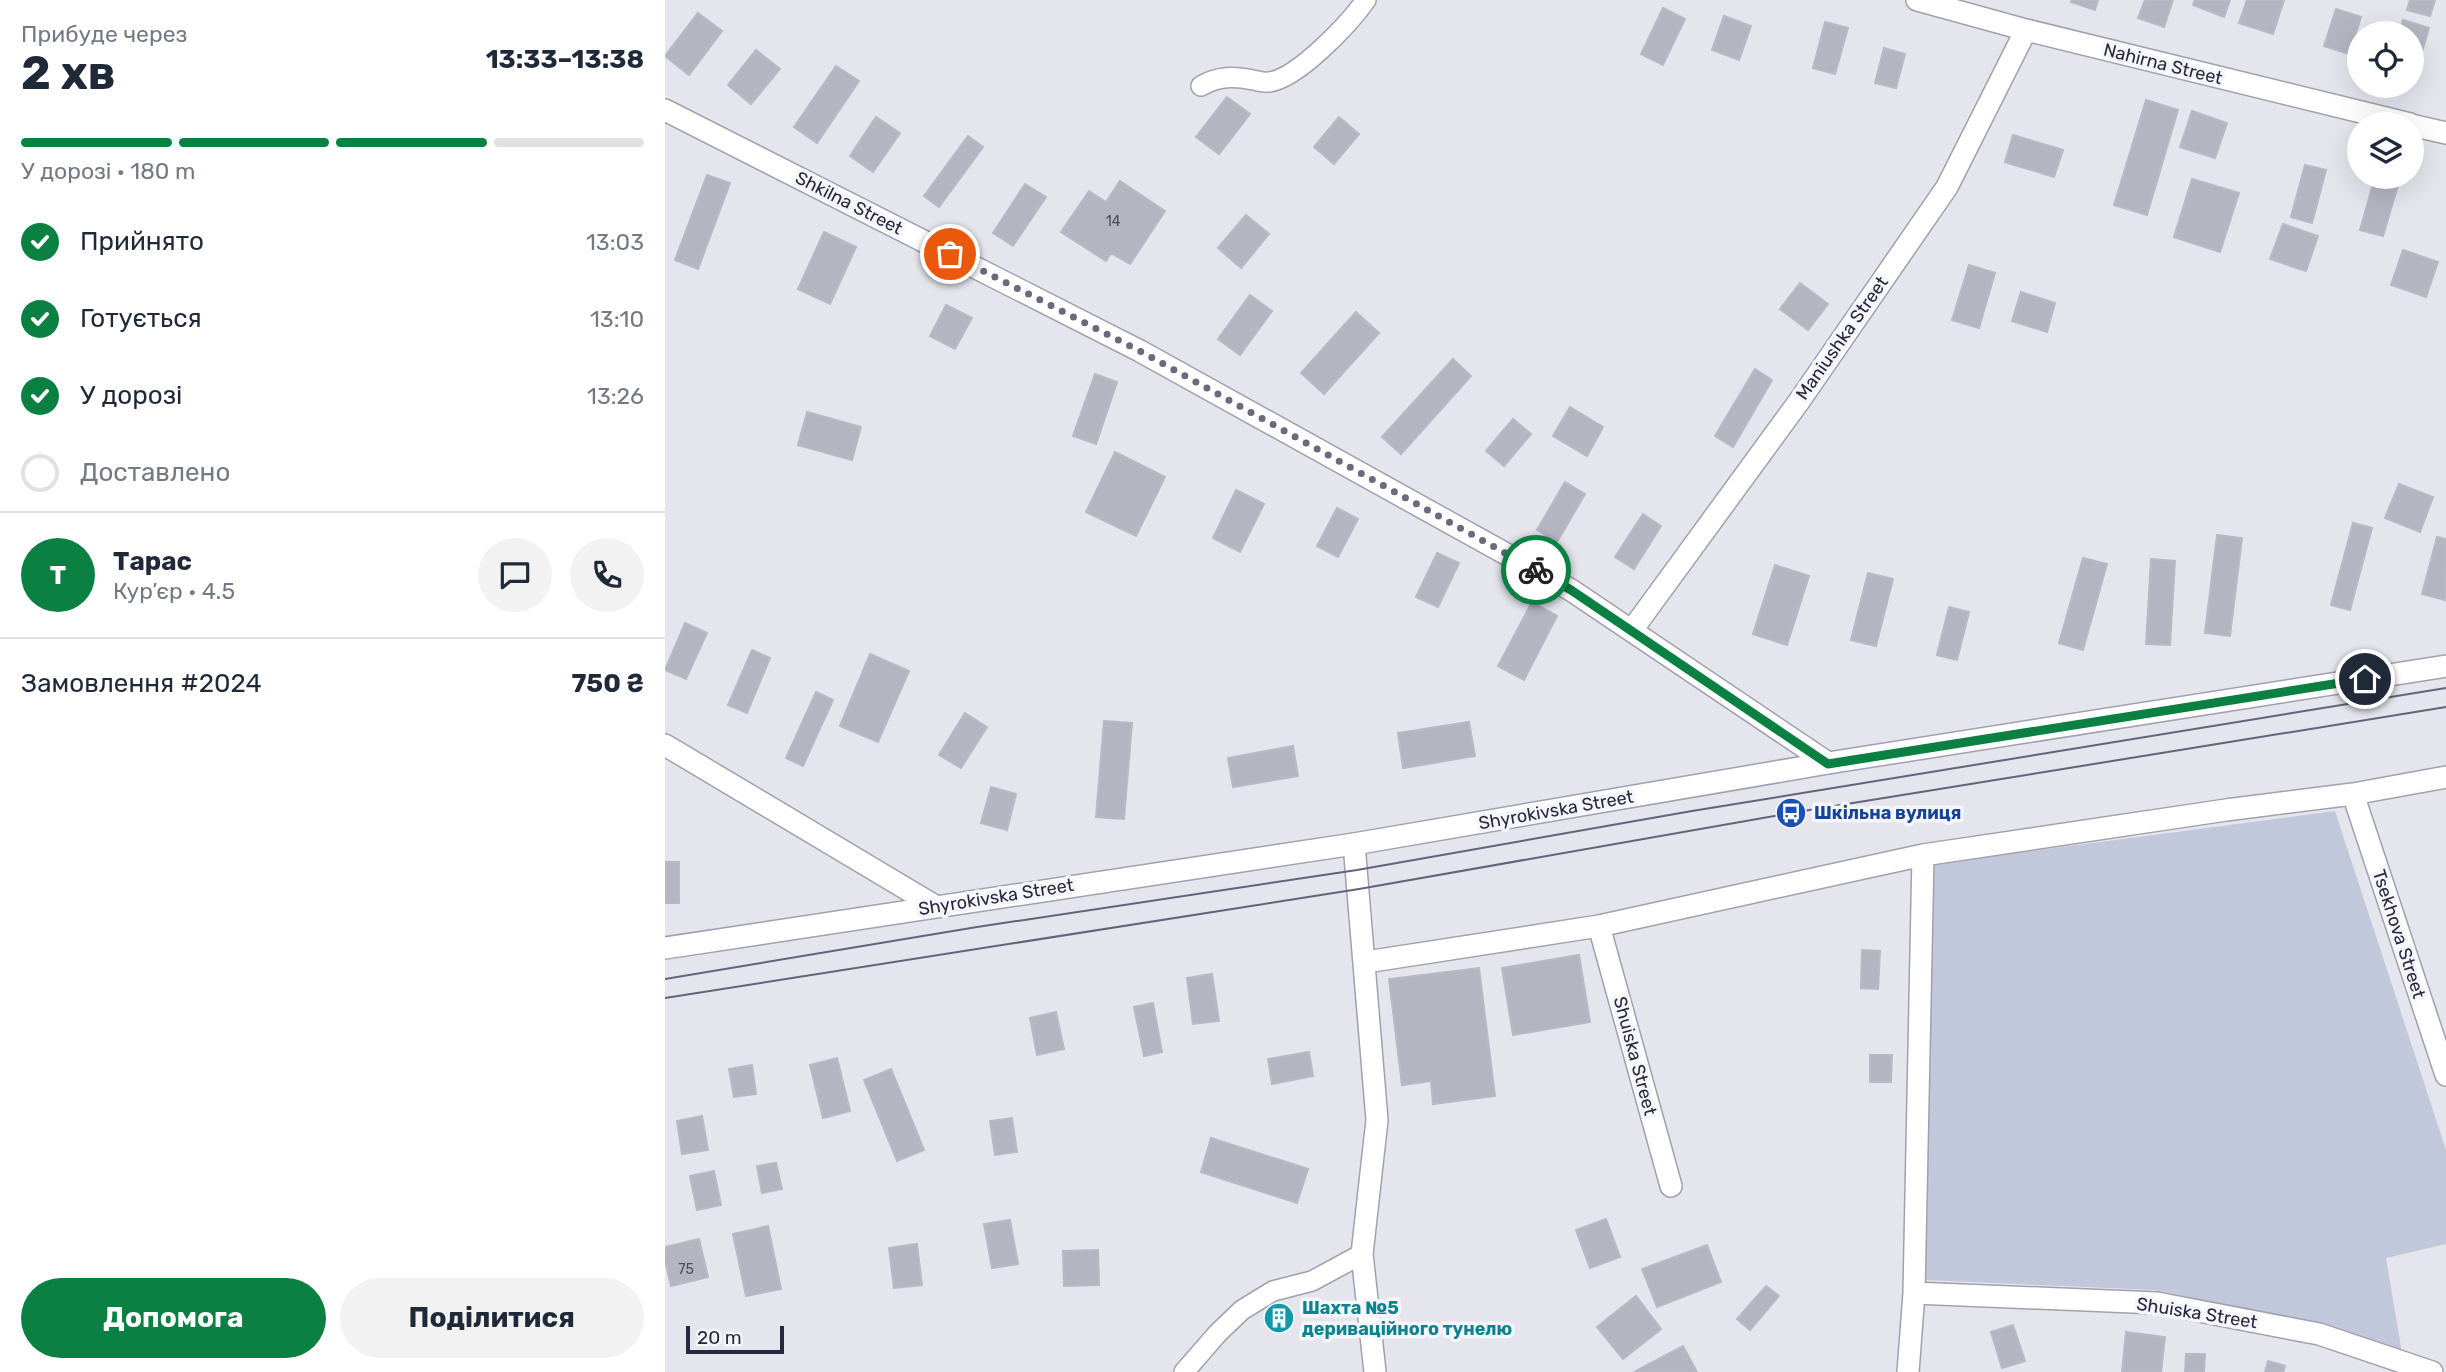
<!DOCTYPE html>
<html lang="uk">
<meta charset="utf-8">
<style>
body{margin:0;font-family:Rubik,sans-serif;background:#f2f2f3;color:#1f2937;height:100vh;display:flex;flex-direction:column;font-size:26px;white-space:nowrap}
*{box-sizing:border-box;margin:0}
p{font-size:23px;color:#747a83}
.icon{flex:none;width:38px;height:38px;fill:none;stroke:currentColor;stroke-width:2;stroke-linecap:round;stroke-linejoin:round}
.map{position:relative;flex:1;overflow:hidden}
.drawer{display:flex;flex-direction:column;background:#fff;width:665px}
.drawer>*{flex:none}
.fabs{position:absolute;left:1682px;top:21px;display:grid;gap:14px}
.fabs a{display:grid;place-items:center;width:77px;height:77px;border-radius:50%;background:#fff;box-shadow:0 7px 28px #0002;font-size:35px}
.scale{position:absolute;left:21px;bottom:18px;width:98px;box-sizing:border-box;padding-left:7px;border:4px solid #2a263d;border-top:0;font-size:19px;line-height:24px;white-space:nowrap;color:#2a263d;-webkit-text-stroke:5px #f5f6f9;paint-order:stroke}
.pin{position:absolute;display:grid;place-items:center;width:60px;height:60px;color:#fff;margin:-30px;border:4px solid #fff;border-radius:50%;box-shadow:0 2px 7px #0007}
.courier{position:absolute;display:grid;place-items:center;width:70px;height:70px;margin:-35px;border:5px solid #0b8043;border-radius:50%;background:#fff;color:#222;box-shadow:0 2px 9px #0007}
.headline em{font-style:normal;font-weight:700}
.headline div{display:flex;flex-direction:column-reverse}
.headline{display:flex;align-items:center;justify-content:space-between;height:119px;padding:0 21px}
h1{font-size:46px;font-weight:700;line-height:52px}
.bar{display:grid;grid-template-columns:repeat(4,1fr);gap:10px 7px;align-content:center;height:84px;padding:0 21px}
.bar i{height:9px;border-radius:5px;background:#e0e1e3}
.bar .selected{background:#0b8043}
.bar p{grid-column:span 4}
.line{display:flex;align-items:center;gap:18px;padding:0 21px;border-top:2px solid #e0e1e3}
.line div{flex:1}
.round{display:grid;place-items:center;flex:none;width:74px;height:74px;border-radius:37px;background:#f2f2f3}
ol{padding:0 21px;list-style:none}
li{display:flex;align-items:center;gap:21px;height:77px}
li p{margin-inline-start:auto}
li .icon{padding:7px;border-radius:50%;background:#0b8043;color:#fff;stroke-width:4}
li:last-child{color:#747a83}
li i{width:38px;height:38px;border:4px solid #e0e1e3;border-radius:50%}
.cta{display:flex;gap:14px;margin-top:auto;padding:14px 21px}
.cta a{flex:1;height:80px;border-radius:42px;background:#0b8043;color:#fff;font-size:28px;font-weight:700;line-height:80px;text-align:center}
.cta a+a{background:#f2f2f3;color:#1f2937}
main{display:flex;flex:1;min-height:0}
.map>svg:first-child{display:block}
.green{fill:#c1c8db}
.building{fill:#b5b5c1;stroke:#b9b8c6;stroke-width:2}
.lines{fill:none;stroke-linecap:round;stroke-linejoin:round}
.lane-casing{stroke:#a2a0ae;stroke-width:22}
.street-casing{stroke:#a2a0ae;stroke-width:24}
.secondary-casing{stroke:#a19fb1;stroke-width:24}
.lane{stroke:#fff;stroke-width:19}
.street{stroke:#fff;stroke-width:21}
.secondary{stroke:#fff;stroke-width:21}
.tram{stroke:#656178;stroke-width:2}
.done{stroke:#6b697b;stroke-width:7;stroke-dasharray:0 12.6}
.route{stroke:#0b8043;stroke-width:9}
.labels{text-anchor:middle;stroke-width:7;stroke-linejoin:round;paint-order:stroke}
.number-label{font-size:14px;fill:#4d4a5e}
.street-label{font-size:18px;fill:#2a263d;stroke:#f5f6f9}
.transit-label{font-size:18px;font-weight:bold;fill:#164399;stroke:#f5f6f9;text-anchor:start}
.culture-label{font-size:18px;font-weight:bold;fill:#0d838f;stroke:#f5f6f9;text-anchor:start}
</style>
<main>
<section class="drawer">
<div class="headline"><div><h1>2 хв</h1><p>Прибуде через</p></div><em>13:33–13:38</em></div>
<div class="bar"><i class="selected"></i><i class="selected"></i><i class="selected"></i><i></i><p>У дорозі · 180 m</p></div>
<ol>
<li><svg class="icon" aria-label="check" viewBox="0 0 24 24"><path d="M5 12l5 5 9-10"/></svg>Прийнято<p>13:03</p></li>
<li><svg class="icon" aria-label="check" viewBox="0 0 24 24"><path d="M5 12l5 5 9-10"/></svg>Готується<p>13:10</p></li>
<li><svg class="icon" aria-label="check" viewBox="0 0 24 24"><path d="M5 12l5 5 9-10"/></svg>У дорозі<p>13:26</p></li>
<li><i></i>Доставлено</li>
</ol>
<div class="line" style="height:126px"><b class="round" style="background:#0b8043;color:#fff">Т</b><div><b>Тарас</b><p>Кур’єр · 4.5</p></div><a class="round"><svg class="icon" aria-label="chat" viewBox="0 0 24 24"><path d="M4 5h16v11H9l-5 4z"/></svg></a><a class="round"><svg class="icon" aria-label="phone" viewBox="0 0 24 24"><path d="M5 4h4l2 5-3 2q2 4 5 5l2-3 5 2v4C11 20 4 13 5 4z"/></svg></a></div>
<div class="line" style="height:91px"><div>Замовлення #2024</div><b>750 ₴</b></div>
<div class="cta"><a>Допомога</a><a>Поділитися</a></div>
</section>
<div class="map">
<svg width="1781" height="1372" viewBox="0 0 1781 1372">
<rect width="100%" height="100%" fill="#e5e5ed"/>
<path class="green" d="M1670 811 1781 1150V1244L1721 1258 1737 1353 1661 1325 1490 1290 1260 1280 1269 864Z"/>
<path class="building" d="M1407 0H1433L1430 10 1406 2Z
M1480 0H1508L1499 27 1473 18Z
M1530 0H1565L1559 17 1528 5Z
M1582 0H1619L1608 34 1574 23Z
M1745 0H1770L1765 16 1742 10Z
M998 8 1020 19 998 65 976 54Z
M1671 9 1696 17 1684 54 1659 46Z
M33 13 57 31 24 75 0 56Z
M1059 16 1086 26 1074 60 1047 50Z
M1738 20 1764 28 1747 86 1746 33H1734Z
M1160 22 1183 28 1170 74 1148 68Z
M1219 48 1240 54 1231 88 1210 83Z
M91 50 115 69 86 104 63 85Z
M171 66 194 81 152 143 129 127Z
M562 97 585 114 554 154 531 137Z
M1481 100 1513 110 1482 215 1449 205Z
M1527 111 1562 123 1550 158 1515 147Z
M211 117 235 133 208 172 185 156Z
M674 117 694 134 669 164 649 147Z
M1348 135 1398 150 1389 177 1340 162Z
M303 136 318 147 274 207 259 196Z
M1640 165 1661 170 1647 223 1626 217Z
M42 175 65 183 33 269 10 260Z
M1710 177 1734 182 1718 236 1695 230Z
M1527 179 1574 193 1555 252 1509 237Z
M455 181 500 211 465 264 446 253 441 261 396 232 424 191 441 202Z
M360 184 381 197 348 246 328 233Z
M581 215 604 234 576 268 553 248Z
M1618 224 1653 236 1641 271 1605 259Z
M159 232 191 247 165 304 133 289Z
M1738 250 1773 262 1761 297 1726 285Z
M1304 265 1330 273 1314 328 1287 320Z
M1135 283 1163 304 1143 330 1115 309Z
M1356 292 1390 303 1382 332 1347 321Z
M585 295 607 311 575 355 553 339Z
M281 305 307 318 290 349 265 336Z
M691 312 714 333 659 394 636 373Z
M788 359 806 376 736 454 717 437Z
M1090 369 1107 380 1068 447 1050 436Z
M430 374 452 382 431 444 408 436Z
M905 407 938 427 922 456 888 436Z
M142 412 196 427 187 460 133 445Z
M848 419 866 434 839 466 821 451Z
M450 452 500 477 471 536 421 512Z
M900 482 920 494 892 542 872 530Z
M1734 484 1768 497 1755 532 1720 518Z
M571 490 599 504 575 552 548 538Z
M672 508 693 519 673 557 652 546Z
M978 514 996 526 969 569 950 557Z
M1688 523 1707 528 1685 610 1666 605Z
M1552 535 1577 538 1565 636 1540 633Z
M1772 537 1781 539 1780 600 1757 594Z
M772 553 794 563 773 607 751 597Z
M1418 558 1442 564 1418 650 1394 643Z
M1486 559 1510 561 1505 645 1481 644Z
M1110 565 1144 576 1122 645 1088 634Z
M1203 573 1228 579 1211 646 1186 640Z
M867 602 892 616 859 680 833 666Z
M1284 607 1304 612 1292 660 1272 655Z
M20 623 42 633 21 679 0 670Z
M87 650 105 658 82 713 63 705Z
M205 654 244 671 213 742 175 726Z
M151 692 168 700 138 766 121 758Z
M300 713 322 727 296 768 274 755Z
M439 721 467 723 459 819 431 817Z
M804 722 810 756 738 768 733 733Z
M628 746 633 776 568 787 563 758Z
M326 787 351 794 342 830 316 823Z
M0 862H14V903H0Z
M1197 950 1215 951 1213 989 1196 988Z
M914 955 925 1022 848 1035 837 968Z
M814 968 830 1096 768 1104 766 1081 737 1085 724 979Z
M547 974 554 1021 528 1024 522 978Z
M488 1003 497 1052 479 1056 469 1007Z
M391 1012 399 1049 372 1055 365 1018Z
M644 1052 648 1076 607 1084 603 1059Z
M1205 1055H1227L1226 1082H1205Z
M172 1058 185 1111 158 1118 145 1065Z
M87 1065 91 1094 69 1097 64 1069Z
M226 1069 259 1150 232 1161 199 1080Z
M37 1116 43 1150 17 1154 12 1121Z
M347 1118 352 1152 330 1155 325 1121Z
M546 1138 643 1169 632 1203 536 1172Z
M111 1163 117 1189 97 1193 92 1166Z
M49 1171 56 1205 32 1210 25 1176Z
M941 1219 955 1257 925 1268 911 1230Z
M345 1220 353 1264 327 1268 319 1224Z
M103 1226 116 1289 81 1296 68 1234Z
M34 1239 43 1277 6 1286 0 1260V1247Z
M252 1244 257 1285 229 1288 224 1248Z
M1042 1245 1056 1282 992 1307 977 1269Z
M433 1250 434 1285 399 1286 398 1251Z
M1101 1286 1114 1296 1085 1330 1072 1319Z
M971 1296 996 1329 958 1359 932 1327Z
M617 1307 624 1315 622 1326 611 1328 603 1321 606 1310Z
M1348 1325 1360 1361 1337 1368 1326 1332Z
M1461 1332 1500 1337 1496 1372H1457Z
M1018 1346 1032 1372H969Z
M1521 1354H1540L1539 1372H1520Z
M1603 1361 1620 1366 1618 1372H1600Z"/>
<g class="lines">
<g class="lane-casing">
<path id="lane" d="M536 86C553 76 569 76 588 80 594 81 598 83 604 82 632 79 684 24 701 0
M519 1372 553 1333 577 1310 608 1291 647 1281 697 1254"/>
</g>
<g class="street-casing">
<path id="street" d="M1252 0 1361 30 1745 124
M0 110 475 351 906 590 1163 763
M1746 125 1781 133
M967 630 1135 400 1282 187 1361 30
M0 745 270 906
M1688 794 1781 1075
M689 844 712 1120 697 1254 710 1372
M1258 855 1249 1293 1492 1303 1654 1334 1767 1372
M934 926 1006 1186
M701 962 934 926 1258 855 1561 810 1688 794 1781 777
M1243 1372 1249 1293"/>
</g>
<g class="secondary-casing">
<path id="secondary" d="M0 948 689 844 1163 763 1781 666"/>
</g>
<use href="#lane" class="lane"/>
<use href="#street" class="street"/>
<use href="#secondary" class="secondary"/>
<path class="tram" d="M0 979 312 927 692 870 1027 811 1781 688
M0 998 694 889 1126 813 1781 707"/>
</g>
<g class="lines">
<path class="done" d="M285 254 475 351 871 570"/>
<path class="route" d="M871 570 906 590 1163 764 1700 679"/>
</g>
<defs>
<g id="bus-disc" transform="scale(1.575)"><circle r="9.5" fill="#1a4fb4" stroke="#f5f6f9"/><path d="M-5-6H5V4H4V6H2V4H-2V6H-4V4H-5ZM-3.5-4V0h7V-4ZM-3.5 1.2v1.5H-2V1.2ZM2 1.2v1.5H3.5V1.2Z" fill="#fff"/></g>
<g id="building-disc" transform="scale(1.575)"><circle r="9.5" fill="#0f9aa8" stroke="#f5f6f9"/><path d="M-4-6H4V6H1V3H-1V6H-4ZM-2.5-4.3h1.7v1.8h-1.7ZM.8-4.3h1.7v1.8H.8ZM-2.5-1h1.7V.8h-1.7ZM.8-1h1.7V.8H.8Z" fill="#fff"/></g>
</defs>
<g fill-rule="evenodd">
<use href="#bus-disc" x="1126" y="813"/>
<use href="#building-disc" x="614" y="1318"/>
</g>
<g class="labels">
<g class="number-label">
<text x="448" y="226">14</text>
<text x="21" y="1274">75</text>
</g>
<g class="street-label">
<text transform="translate(1498 64) rotate(14)" y="6">Nahirna Street</text>
<text transform="translate(184 203) rotate(27)" y="6">Shkilna Street</text>
<text transform="translate(1177 338) rotate(-55)" y="6">Maniushka Street</text>
<text transform="translate(891 810) rotate(-10)" y="6">Shyrokivska Street</text>
<text transform="translate(331 897) rotate(-9)" y="6">Shyrokivska Street</text>
<text transform="translate(1734 934) rotate(72)" y="6">Tsekhova Street</text>
<text transform="translate(970 1056) rotate(75)" y="6">Shuiska Street</text>
<text transform="translate(1532 1313) rotate(9)" y="6">Shuiska Street</text>
</g>
<g class="transit-label">
<text x="1149" y="819">Шкільна вулиця</text>
</g>
<g class="culture-label">
<text x="637" y="1314">Шахта №5<tspan x="637" dy="21">дериваційного тунелю</tspan></text>
</g>
</g>
</svg>
<div class="fabs">
<a><svg class="icon" aria-label="locate" viewBox="0 0 24 24"><circle cx="12" cy="12" r="6"/><path d="M12 2v4M12 18v4M2 12h4M18 12h4"/></svg></a>
<a><svg class="icon" aria-label="layers" viewBox="0 0 24 24"><path d="M12 4l9 5-9 5-9-5zM3 14l9 5 9-5"/></svg></a>
</div>
<div class="scale">20 m</div>
<div class="pin" style="left:285px;top:254px;background:#ea580c"><svg class="icon" aria-label="bag" viewBox="0 0 24 24"><path d="M5 8h14l-1 12H6zM9 8a3 3 0 0 1 6 0"/></svg></div>
<div class="pin" style="left:1700px;top:679px;background:#1f2937"><svg class="icon" aria-label="home" viewBox="0 0 24 24"><path d="M3 11l9-7 9 7M6 9v11h12V9"/></svg></div>
<div class="courier" style="left:871px;top:570px"><svg class="icon" aria-label="bike" viewBox="0 0 24 24"><circle cx="6" cy="16" r="4"/><circle cx="18" cy="16" r="4"/><path d="M6 16l4-8h5l3 8M10 8l3 8H6M13 5h3"/></svg></div>
</div>
</main>
